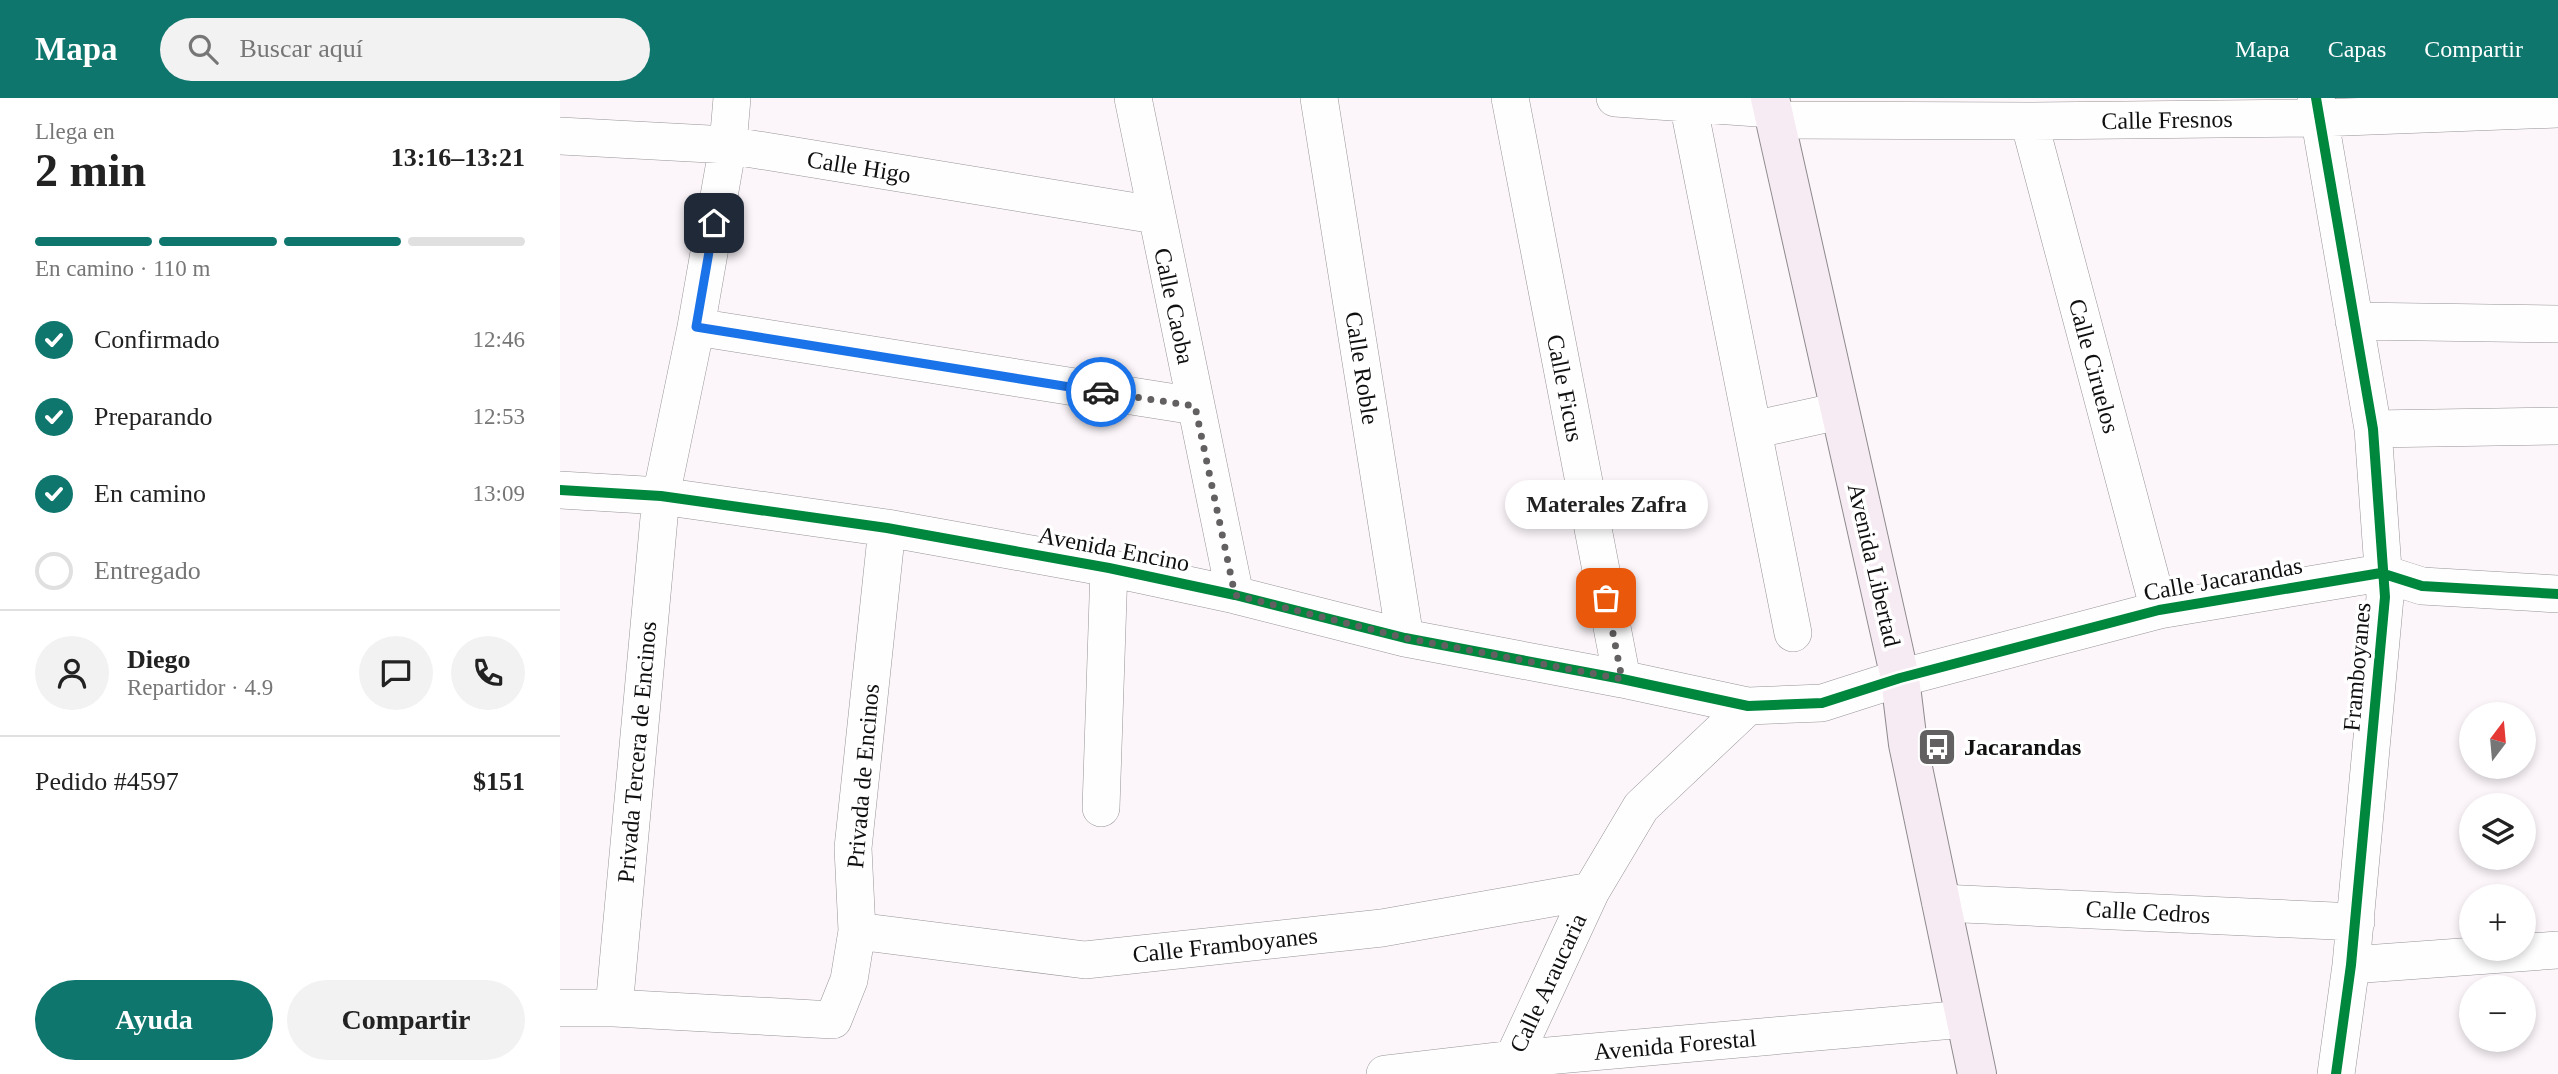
<!DOCTYPE html>
<html lang="es">
<meta charset="utf-8">
<style>
body{margin:0;font-family:"Times New Roman",serif;background:#f2f2f2;color:#222;height:100vh;display:flex;flex-direction:column;font-size:26px;white-space:nowrap}
*{box-sizing:border-box;margin:0}
p{font-size:23px;color:#767676}
.icon{flex:none;width:38px;height:38px;fill:none;stroke:currentColor;stroke-width:2;stroke-linecap:round;stroke-linejoin:round}
.map{position:relative;flex:1;overflow:hidden}
.sheet{display:flex;flex-direction:column;background:#fff;width:560px}
.sheet>*{flex:none}
.needle{width:46px;rotate:16deg}
.buttons{position:absolute;left:1899px;top:604px;display:grid;gap:14px}
.buttons a{display:grid;place-items:center;width:77px;height:77px;border-radius:50%;background:#fff;box-shadow:0 4px 10px #0003;font-size:35px}
.pin{position:absolute;display:grid;place-items:center;width:60px;height:60px;color:#fff;margin:-30px;border-radius:14px;box-shadow:0 4px 10px #0006}
.courier{position:absolute;display:grid;place-items:center;width:70px;height:70px;margin:-35px;border:5px solid #1a73e8;border-radius:50%;background:#fff;color:#222;box-shadow:0 2px 9px #0007}
.bubble{position:absolute;height:49px;border-radius:24px;background:#fff;box-shadow:0 4px 10px #0003;font-size:23px;font-weight:700;line-height:49px;text-align:center}
.summary em{font-style:normal;font-weight:700}
.summary div{display:flex;flex-direction:column-reverse}
.summary{display:flex;align-items:center;justify-content:space-between;height:119px;padding:0 35px}
h1{font-size:46px;font-weight:700;line-height:52px}
.bar{display:grid;grid-template-columns:repeat(4,1fr);gap:10px 7px;align-content:center;height:84px;padding:0 35px}
.bar i{height:9px;border-radius:5px;background:#e0e0e0}
.bar .on{background:#0f766e}
.bar p{grid-column:span 4}
.line{display:flex;align-items:center;gap:18px;padding:0 35px;border-top:2px solid #e0e0e0}
.line div{flex:1}
.round{display:grid;place-items:center;flex:none;width:74px;height:74px;border-radius:37px;background:#f2f2f2}
ol{padding:0 35px;list-style:none}
li{display:flex;align-items:center;gap:21px;height:77px}
li p{margin-inline-start:auto}
li .icon{padding:7px;border-radius:50%;background:#0f766e;color:#fff;stroke-width:4}
li:last-child{color:#767676}
li i{width:38px;height:38px;border:4px solid #e0e0e0;border-radius:50%}
.action{display:flex;gap:14px;margin-top:auto;padding:14px 35px}
.action a{flex:1;height:80px;border-radius:42px;background:#0f766e;color:#fff;font-size:28px;font-weight:700;line-height:80px;text-align:center}
.action a+a{background:#f2f2f2;color:#222}
header{display:flex;align-items:center;gap:42px;box-sizing:border-box;height:98px;padding:0 35px;background:#0f766e;color:#fff}
header strong{font-size:33px}
nav{display:flex;gap:38px;margin-inline-start:auto;font-size:24px}
.search{width:490px;height:63px;background:#f2f2f2;display:flex;align-items:center;gap:18px;box-sizing:border-box;padding:0 24px;border-radius:38px;color:#767676;font-size:26px}
main{display:flex;flex:1;min-height:0}
.map>svg:first-child{display:block}
.lines{fill:none;stroke-linecap:round;stroke-linejoin:round}
.minor-casing{stroke:#969496;stroke-width:38}
.secondary-casing{stroke:#8d8a8c;stroke-width:40}
.minor{stroke:#fffefe;stroke-width:37}
.secondary{stroke:#f6ebf3;stroke-width:38}
.cycleway-casing{stroke:#fff;stroke-width:15}
.cycleway{stroke:#00873e;stroke-width:10}
.done{stroke:#636062;stroke-width:7;stroke-dasharray:0 12.6}
.route{stroke:#1a73e8;stroke-width:9}
.labels{text-anchor:middle;stroke-width:7;stroke-linejoin:round;paint-order:stroke}
.street-label{font-size:24px;fill:#101010;stroke:#fff}
.poi-label{font-size:24px;font-weight:bold;fill:#101010;stroke:#fff;text-anchor:start}
</style>
<header>
<strong>Mapa</strong>
<div class="search"><svg class="icon" aria-label="search" viewBox="0 0 24 24"><circle cx="10" cy="10" r="6"/><path d="M15 15l6 6"/></svg>Buscar aquí</div>
<nav><a>Mapa</a><a>Capas</a><a>Compartir</a></nav>
</header>
<main>
<section class="sheet">
<div class="summary"><div><h1>2 min</h1><p>Llega en</p></div><em>13:16–13:21</em></div>
<div class="bar"><i class="on"></i><i class="on"></i><i class="on"></i><i></i><p>En camino · 110 m</p></div>
<ol>
<li><svg class="icon" aria-label="check" viewBox="0 0 24 24"><path d="M5 12l5 5 9-10"/></svg>Confirmado<p>12:46</p></li>
<li><svg class="icon" aria-label="check" viewBox="0 0 24 24"><path d="M5 12l5 5 9-10"/></svg>Preparando<p>12:53</p></li>
<li><svg class="icon" aria-label="check" viewBox="0 0 24 24"><path d="M5 12l5 5 9-10"/></svg>En camino<p>13:09</p></li>
<li><i></i>Entregado</li>
</ol>
<div class="line" style="height:126px"><a class="round"><svg class="icon" aria-label="person" viewBox="0 0 24 24"><circle cx="12" cy="8" r="4"/><path d="M4 21q1-7 8-7t8 7"/></svg></a><div><b>Diego</b><p>Repartidor · 4.9</p></div><a class="round"><svg class="icon" aria-label="chat" viewBox="0 0 24 24"><path d="M4 5h16v11H9l-5 4z"/></svg></a><a class="round"><svg class="icon" aria-label="phone" viewBox="0 0 24 24"><path d="M5 4h4l2 5-3 2q2 4 5 5l2-3 5 2v4C11 20 4 13 5 4z"/></svg></a></div>
<div class="line" style="height:91px"><div>Pedido #4597</div><b>$151</b></div>
<div class="action"><a>Ayuda</a><a>Compartir</a></div>
</section>
<div class="map">
<svg width="1998" height="976" viewBox="0 0 1998 976">
<rect width="100%" height="100%" fill="#fcf6fb"/>
<g class="lines">
<g class="minor-casing">
<path id="minor" d="M573 0 675 497
M759 0 845 540
M950 0 1062 581
M1055 0 1212 11
M1756 0 1813 331 1825 499 1791 867 1776 976
M1128 5 1233 535
M1216 22 1469 23 1759 20 1998 11
M1469 23 1599 512
M0 38 168 47 595 117
M1794 223 1998 226
M136 229 635 308
M1813 331 1998 328
M1193 332 1279 313
M0 392 101 398 327 430 549 470 675 497 845 540 1062 581 1188 608 1262 605 1340 580 1599 512 1821 475 1862 488 1998 496
M541 710 549 470
M1381 805 1796 824
M297 833 525 862 822 830 1031 793
M1791 867 1998 852
M0 910H54L273 922 289 882 297 833 293 750 327 430
M54 910 101 398 136 229 168 47 172 0
M825 976 953 961 1405 921
M943 976 953 961 1031 793 1081 709 1188 608"/>
</g>
<g class="secondary-casing">
<path id="secondary" d="M1210 0 1340 580 1348 646 1417 976"/>
</g>
<use href="#minor" class="minor"/>
<use href="#secondary" class="secondary"/>
<g class="cycleway-casing">
<path id="cycleway" d="M1756 0 1813 331 1825 499 1791 867 1776 976
M0 392 101 398 327 430 549 470 675 497 845 540 1062 581 1188 608 1262 605 1340 580 1599 512 1821 475 1862 488 1998 496"/>
</g>
<use href="#cycleway" class="cycleway"/>
</g>
<g class="lines">
<path class="done" d="M541 294 635 308 675 497 845 540 1062 581 1046 500"/>
<path class="route" d="M154 125 136 229 541 294"/>
</g>
<defs>
<g id="bus-square" transform="scale(2.0125)"><rect x="-9" y="-9" width="18" height="18" rx="4" fill="#636062" stroke="#fff"/><path d="M-5-6H5V4H4V6H2V4H-2V6H-4V4H-5ZM-3.5-4V0h7V-4ZM-3.5 1.2v1.5H-2V1.2ZM2 1.2v1.5H3.5V1.2Z" fill="#fff"/></g>
</defs>
<g fill-rule="evenodd">
<use href="#bus-square" x="1377" y="649"/>
</g>
<g class="labels">
<g class="street-label">
<text transform="translate(1607 22) rotate(-1)" y="8">Calle Fresnos</text>
<text transform="translate(299 69) rotate(9)" y="8">Calle Higo</text>
<text transform="translate(614 208) rotate(78)" y="8">Calle Caoba</text>
<text transform="translate(1534 268) rotate(75)" y="8">Calle Ciruelos</text>
<text transform="translate(802 270) rotate(81)" y="8">Calle Roble</text>
<text transform="translate(1005 290) rotate(79)" y="8">Calle Ficus</text>
<text transform="translate(554 451) rotate(11)" y="8">Avenida Encino</text>
<text transform="translate(1314 467) rotate(77)" y="8">Avenida Libertad</text>
<text transform="translate(1663 481) rotate(-10)" y="8">Calle Jacarandas</text>
<text transform="translate(1797 569) rotate(-85)" y="8">Framboyanes</text>
<text transform="translate(77 654) rotate(-85)" y="8">Privada Tercera de Encinos</text>
<text transform="translate(303 678) rotate(-85)" y="8">Privada de Encinos</text>
<text transform="translate(1588 814) rotate(3)" y="8">Calle Cedros</text>
<text transform="translate(665 847) rotate(-6)" y="8">Calle Framboyanes</text>
<text transform="translate(988 885) rotate(-65)" y="8">Calle Araucaria</text>
<text transform="translate(1115 947) rotate(-5)" y="8">Avenida Forestal</text>
</g>
<g class="poi-label">
<text x="1404" y="657">Jacarandas</text>
</g>
</g>
</svg>
<div class="buttons">
<a><svg class="needle" viewBox="-14 -14 28 28"><path d="M0-13l5 13h-10z" fill="#e53935"/><path d="M0 13l5-13h-10z" fill="#767676"/></svg></a>
<a><svg class="icon" aria-label="layers" viewBox="0 0 24 24"><path d="M12 4l9 5-9 5-9-5zM3 14l9 5 9-5"/></svg></a>
<a>+</a>
<a>−</a>
</div>
<div class="pin" style="left:1046px;top:500px;background:#ea580c"><svg class="icon" aria-label="bag" viewBox="0 0 24 24"><path d="M5 8h14l-1 12H6zM9 8a3 3 0 0 1 6 0"/></svg></div>
<div class="pin" style="left:154px;top:125px;background:#1f2937"><svg class="icon" aria-label="home" viewBox="0 0 24 24"><path d="M3 11l9-7 9 7M6 9v11h12V9"/></svg></div>
<div class="courier" style="left:541px;top:294px"><svg class="icon" aria-label="car" viewBox="0 0 24 24"><path d="M5 17H2v-5l4-1 3-4h7l3 4 3 1v5h-3M9 17h6M6 11h13"/><circle cx="7" cy="17" r="2"/><circle cx="17" cy="17" r="2"/></svg></div>
<div class="bubble" style="left:945px;top:382px;width:203px">Materales Zafra</div>
</div>
</main>
